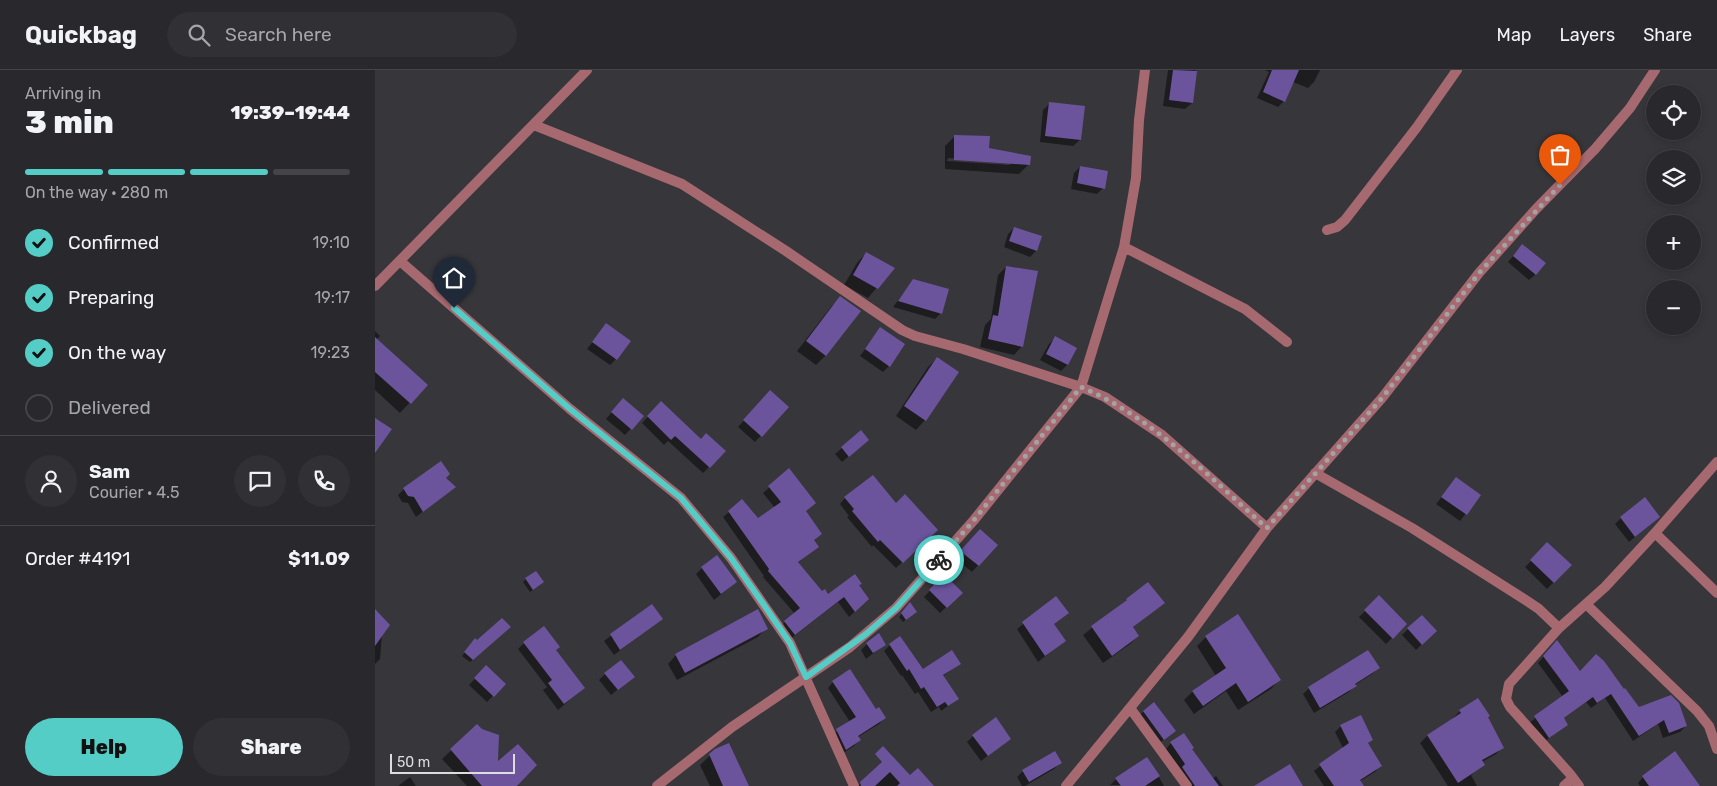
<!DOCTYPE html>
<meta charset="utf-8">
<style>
body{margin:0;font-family:Rubik,sans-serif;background:#313034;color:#f1f3f6;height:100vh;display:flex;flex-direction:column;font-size:19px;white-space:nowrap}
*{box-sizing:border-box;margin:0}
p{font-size:16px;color:#a5a6a9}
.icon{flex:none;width:28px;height:28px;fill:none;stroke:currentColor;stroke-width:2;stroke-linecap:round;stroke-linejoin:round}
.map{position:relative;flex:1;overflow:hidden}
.details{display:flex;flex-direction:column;background:#29282c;width:375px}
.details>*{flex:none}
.controls{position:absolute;left:1271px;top:15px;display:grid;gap:10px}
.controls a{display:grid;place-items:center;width:55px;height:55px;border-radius:50%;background:#29282c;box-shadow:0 2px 8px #0003,0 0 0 1px #454448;font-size:25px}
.scale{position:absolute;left:15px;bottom:12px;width:125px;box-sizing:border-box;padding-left:5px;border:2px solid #dddcdf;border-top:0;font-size:14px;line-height:18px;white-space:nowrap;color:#dddcdf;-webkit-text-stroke:4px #37363a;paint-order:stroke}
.pin{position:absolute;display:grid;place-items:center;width:42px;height:42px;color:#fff;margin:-51px -21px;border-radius:50% 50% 50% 0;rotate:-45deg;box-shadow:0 0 5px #0007}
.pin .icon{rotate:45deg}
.courier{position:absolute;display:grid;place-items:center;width:50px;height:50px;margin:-25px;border:4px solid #54cdc7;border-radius:50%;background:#fff;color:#222;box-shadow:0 1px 6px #0007}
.head em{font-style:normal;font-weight:800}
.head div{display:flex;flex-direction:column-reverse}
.head{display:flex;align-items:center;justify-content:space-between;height:85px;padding:0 25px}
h1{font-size:32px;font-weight:800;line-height:38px}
.bar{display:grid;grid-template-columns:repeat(4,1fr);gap:8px 5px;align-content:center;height:60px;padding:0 25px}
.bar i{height:6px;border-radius:4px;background:#454448}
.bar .current{background:#54cdc7}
.bar p{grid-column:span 4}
.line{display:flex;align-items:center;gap:12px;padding:0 25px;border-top:1px solid #454448}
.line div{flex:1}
.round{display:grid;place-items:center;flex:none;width:52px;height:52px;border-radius:26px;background:#313034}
ol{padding:0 25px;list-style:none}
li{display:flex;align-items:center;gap:15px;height:55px}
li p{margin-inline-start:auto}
li .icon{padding:5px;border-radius:50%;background:#54cdc7;color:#111;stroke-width:4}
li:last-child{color:#a5a6a9}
li i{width:28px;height:28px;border:2px solid #454448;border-radius:50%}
.cta{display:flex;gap:10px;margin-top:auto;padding:10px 25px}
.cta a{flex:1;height:58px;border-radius:30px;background:#54cdc7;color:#111;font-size:20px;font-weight:800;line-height:58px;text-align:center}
.cta a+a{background:#313034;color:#f1f3f6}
header{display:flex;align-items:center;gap:30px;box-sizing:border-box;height:70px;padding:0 25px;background:#29282c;border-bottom:1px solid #454448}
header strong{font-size:24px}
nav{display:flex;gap:28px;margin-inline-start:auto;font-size:18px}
.search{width:350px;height:45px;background:#313034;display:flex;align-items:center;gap:12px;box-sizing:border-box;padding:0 18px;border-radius:28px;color:#a5a6a9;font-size:19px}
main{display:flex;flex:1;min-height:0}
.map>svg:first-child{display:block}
.shadow{fill:#0007;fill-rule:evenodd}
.building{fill:#6c549d}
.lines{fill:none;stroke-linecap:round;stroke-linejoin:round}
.street{stroke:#a66970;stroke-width:10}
.done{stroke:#a3a2a5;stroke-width:5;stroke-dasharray:0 9}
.route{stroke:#54cdc7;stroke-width:6}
</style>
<header>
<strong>Quickbag</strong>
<div class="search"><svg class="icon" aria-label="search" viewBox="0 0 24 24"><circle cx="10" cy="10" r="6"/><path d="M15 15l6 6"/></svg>Search here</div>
<nav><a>Map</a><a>Layers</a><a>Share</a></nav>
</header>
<main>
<section class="details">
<div class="head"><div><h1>3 min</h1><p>Arriving in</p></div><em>19:39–19:44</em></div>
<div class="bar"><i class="current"></i><i class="current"></i><i class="current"></i><i></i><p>On the way · 280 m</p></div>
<ol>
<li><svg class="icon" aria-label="check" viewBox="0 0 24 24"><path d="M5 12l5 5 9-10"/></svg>Confirmed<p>19:10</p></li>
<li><svg class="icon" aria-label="check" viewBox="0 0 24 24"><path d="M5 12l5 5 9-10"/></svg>Preparing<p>19:17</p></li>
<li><svg class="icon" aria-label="check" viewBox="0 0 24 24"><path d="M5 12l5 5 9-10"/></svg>On the way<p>19:23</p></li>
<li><i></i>Delivered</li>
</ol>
<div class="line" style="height:90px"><a class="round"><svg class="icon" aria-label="person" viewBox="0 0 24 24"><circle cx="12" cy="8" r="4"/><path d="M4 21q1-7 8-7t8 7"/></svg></a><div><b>Sam</b><p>Courier · 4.5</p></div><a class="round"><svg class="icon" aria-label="chat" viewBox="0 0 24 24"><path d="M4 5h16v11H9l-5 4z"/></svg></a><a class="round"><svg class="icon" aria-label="phone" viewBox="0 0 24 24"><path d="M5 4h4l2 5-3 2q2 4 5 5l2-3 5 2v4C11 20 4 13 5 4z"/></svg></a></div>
<div class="line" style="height:65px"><div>Order #4191</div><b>$11.09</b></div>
<div class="cta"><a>Help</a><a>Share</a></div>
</section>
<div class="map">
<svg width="1342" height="716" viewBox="0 0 1342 716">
<rect width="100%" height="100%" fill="#37363a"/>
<path class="shadow" d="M793 0H821L817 33 810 39 788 36Z
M890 0H945L939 12 933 18 918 12 909 31 903 37 882 28 894 2Z
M675 33 705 70 698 76 665 72 668 40Z
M580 66 612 79 654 94 644 104 570 99V76ZM573 88 629 92 635 93V95L572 91Z
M705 97 728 118 722 124 696 119 699 103Z
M639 158 665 167 661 181 655 187 629 177 633 164Z
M1147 176 1161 204 1154 210 1133 192Z
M491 183 518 198 493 228 469 215 482 193Z
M631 197 647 276 639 285 605 277 610 255 616 249 623 205Z
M538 211 566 243 560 249 518 237Z
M465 228 484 242 450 286 441 295 422 281 456 237Z
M231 255 241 289 235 295 212 279Z
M505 259 514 296 508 302 485 286Z
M0 261 5 266 1 270 51 315 25 343 0 320Z
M680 268 700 278 692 295 686 301 665 290 674 274Z
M562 288 550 350 541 360 521 346 553 297Z
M389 328 412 337 380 372 363 357Z
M286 333 326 371 334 397 328 403 293 371 289 375 267 353Z
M242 336 267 346 250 365 231 349Z
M493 370 467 392 460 384 467 378Z
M414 400 430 441 438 471 442 477 422 493 447 522 453 526 483 516 493 529 474 547 463 532 414 570 404 557 420 544 388 507 389 506 348 447 354 442 383 450 400 438 388 423Z
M1081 409 1104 426 1085 451 1061 434Z
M79 417 41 447 33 433 27 432 23 425 29 419Z
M470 428 521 435 561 460 521 498 498 475 497 477 472 447 474 446 465 434Z
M1246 448 1277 453 1254 472 1240 454Z
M599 466 621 475 597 502 580 488Z
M1173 474 1195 495 1172 519 1150 497Z
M327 498 361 512 339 530 321 504Z
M569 506 586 523 565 543 549 527Z
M151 509 165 515 155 522 148 512Z
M1004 527 1031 554 1011 574 984 547Z
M681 528 678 555 689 571 663 592 642 559Z
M752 530 788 533 757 558 763 566 755 574 728 593 708 565Z
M535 534 538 544 528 552 524 547Z
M277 535 286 549 239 585 229 571Z
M0 541 7 564 5 589 0 594Z
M382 541 391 558 383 567 302 610 293 594 301 585Z
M134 557 95 592 87 586 98 572Z
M1033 559 1054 567 1041 580 1027 565Z
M831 567 904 610 896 619 863 640 851 621 819 644 809 630 818 621 841 606 822 576Z
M149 573 180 580 209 618 183 640 168 620 172 617 143 579Z
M492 574H510L491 589 486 580Z
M515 575 548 601 584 594 568 606 582 629 566 641 564 637 556 642 543 622 540 624 527 605 526 606 509 581Z
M1176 578 1204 603 1263 639 1311 656 1305 662 1288 668 1283 654 1258 671 1230 628 1216 638 1211 632 1188 649 1191 654 1168 673 1154 653 1188 627 1163 593Z
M111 597 129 614 112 632 94 615Z
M1003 598 997 604 980 615 974 622 939 643 928 624 934 618Z
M230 604 258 607 236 625 224 610Z
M458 612 509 648 504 654 483 667 484 670 479 676 465 685 456 666 475 652 453 618Z
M769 641 799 661 782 675 763 647Z
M1085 641 1111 648 1127 677 1121 684 1107 692 1108 694 1096 705 1102 716H1073L1045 673 1052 666 1079 649 1078 648Z
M102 656 122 694 144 716H92L67 689Z
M966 656 997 670 992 674 1005 696 1000 702 985 711 984 716H949L939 701 968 678 960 662Z
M598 666 635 668 606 691 592 672Z
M796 673 816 679 837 709 841 706 848 716H810L791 679Z
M341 680 372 716H335L325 695Z
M515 686 535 707 549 716H483Z
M685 693 679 699 650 716H647L642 707 648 701Z
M35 707 41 716H23Z
M784 707 789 716 735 715 741 709Z
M1268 707 1324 716H1265L1263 713Z"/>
<path class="building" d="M798 0 822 1 818 33 794 30Z
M897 0H924L910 32 888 22Z
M674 32 710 36 706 70 670 66Z
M579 65 615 66 614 78 656 86 655 95 579 90Z
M705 96 733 101 730 119 702 113Z
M639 157 667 166 662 181 634 171Z
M1147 174 1171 193 1161 205 1138 186Z
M491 182 520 198 503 219 478 205Z
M631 196 663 201 648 277 613 269 618 245 623 246Z
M538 209 574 219 567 244 523 231Z
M465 226 486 241 451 286 431 271Z
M231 253 256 271 242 290 217 272Z
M505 257 530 274 515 297 490 279Z
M680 266 702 278 693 295 671 284Z
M0 267 53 315 36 334 0 302Z
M562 287 584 302 551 351 529 336Z
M395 320 414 337 387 367 368 350Z
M248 328 269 346 257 360 236 342Z
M286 331 326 369 331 363 351 381 335 398 300 366 296 370 272 346Z
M0 348 17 359 0 383Z
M486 360 494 370 474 387 466 377Z
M66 391 75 404 71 408 81 417 48 442 39 427 33 426 28 418Z
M414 398 441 433 431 441 447 464 439 470 444 477 423 492 447 521 450 519 453 524 480 504 487 514 484 515 494 529 480 542 469 527 420 565 409 551 425 538 393 501 394 499 353 441 367 429 383 448 406 432 393 416Z
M498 405 521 433 530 424 563 460 528 493 505 470 503 472 477 441 479 439 469 427Z
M1081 407 1106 425 1092 445 1066 427Z
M1270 427 1285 447 1260 467 1245 447Z
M605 459 623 475 604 496 585 481Z
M1172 472 1197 495 1179 513 1155 490Z
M342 485 362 512 346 524 326 497Z
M161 501 169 512 158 520 150 508Z
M569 504 588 523 572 538 554 520Z
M773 512 790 533 758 557 764 566 737 586 716 556 752 530 751 529Z
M1004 525 1032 554 1018 569 989 540Z
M681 526 694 543 679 554 691 571 670 586 647 552Z
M535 532 542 542 531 550 526 543Z
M277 534 288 549 245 580 235 564Z
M0 539 15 555 0 576Z
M383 539 393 559 310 603 300 584Z
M863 544 906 610 873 632 861 613 828 636 817 621 851 598 830 566Z
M1047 545 1062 561 1047 575 1032 558Z
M127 548 136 557 98 590 89 582 100 568 102 570Z
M169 556 185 577 181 580 210 618 189 634 173 613 177 610 148 572Z
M504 563 511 575 498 583 491 573Z
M525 566 548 599 577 580 586 594 568 605 584 629 573 636 570 632 562 637 549 617 546 619 534 599 532 601 514 574Z
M1182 570 1205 601 1221 584 1229 591 1249 619 1250 618 1264 637 1296 625 1304 633 1312 656 1294 663 1289 650 1264 666 1236 624 1222 633 1218 627 1189 648 1193 655 1174 668 1159 646 1194 621 1168 586Z
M993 580 1005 598 980 614 982 616 945 638 933 617Z
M246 590 260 607 243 620 229 603Z
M111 595 131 614 119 627 99 608Z
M475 599 501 639 504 637 511 648 483 666 486 670 471 680 461 659 481 647 457 611Z
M1103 628 1115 646 1113 647 1129 678 1107 690 1110 695 1083 713 1052 665 1086 643 1084 640Z
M779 632 801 661 789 670 768 641Z
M986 645 998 670 993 673 1007 696 985 710 989 716H959L944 694 974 673 965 655Z
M621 647 636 669 613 686 597 665Z
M102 654 107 659 124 665 123 691 143 674 162 695 142 716H107L75 679Z
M809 663 819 678 817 679 844 716H820L807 697 810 694 795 672Z
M354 673 374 716H348L334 684 340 679Z
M508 676 535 705 543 698 559 716H522L525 713 515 702 500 716H486L485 712 507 692 500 684Z
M680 681 687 693 654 712 647 700Z
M1300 681 1325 716H1274L1267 706Z
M772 687 785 706 770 716H746L740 708Z
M915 694 928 716H879Z"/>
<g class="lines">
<path class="street" d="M159 55 307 114 411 181 527 260 540 266 588 279 706 317 730 327 787 365 892 458
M952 160 962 157 970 150 1042 57 1082 0
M749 177 870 239 912 272
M25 191 195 339 306 428 356 488 415 573 479 716
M0 216 212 0
M940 403 1037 458 1149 529 1164 539 1184 558
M1280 463 1342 523
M1211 534 1322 641 1334 656 1342 679
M755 638 812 716
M282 716 357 657 475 577 521 538 599 450 706 317 749 177 761 108 764 50 770 0
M691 716 813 567 892 458 1007 328 1104 203 1161 139 1220 79 1255 38 1280 0
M1189 716 1198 708
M1204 716 1195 704 1135 637 1131 629 1134 614 1184 558 1230 517 1280 463 1342 392"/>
</g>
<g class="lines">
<path class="done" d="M564 490 599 450 706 317C779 348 834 407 892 458L1007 328 1104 203 1185 115"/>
<path class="route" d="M79 238 195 339 306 428 356 488 389 535 415 573 431 607 491 564 521 538 564 490"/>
</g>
</svg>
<div class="controls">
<a><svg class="icon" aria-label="locate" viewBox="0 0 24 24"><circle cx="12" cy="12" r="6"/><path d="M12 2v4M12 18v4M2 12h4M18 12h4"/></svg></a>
<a><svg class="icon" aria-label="layers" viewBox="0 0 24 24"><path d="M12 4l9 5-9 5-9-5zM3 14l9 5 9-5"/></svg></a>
<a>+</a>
<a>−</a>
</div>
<div class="scale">50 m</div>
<div class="pin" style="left:1185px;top:115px;background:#ea580c"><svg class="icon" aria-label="bag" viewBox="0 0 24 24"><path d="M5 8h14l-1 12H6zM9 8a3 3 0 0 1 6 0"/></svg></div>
<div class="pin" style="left:79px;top:238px;background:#1f2937"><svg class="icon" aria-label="home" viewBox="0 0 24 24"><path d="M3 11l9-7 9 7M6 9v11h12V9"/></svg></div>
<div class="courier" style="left:564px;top:490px"><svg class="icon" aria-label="bike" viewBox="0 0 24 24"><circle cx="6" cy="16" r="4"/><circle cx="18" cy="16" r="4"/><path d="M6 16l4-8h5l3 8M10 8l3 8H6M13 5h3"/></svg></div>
</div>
</main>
